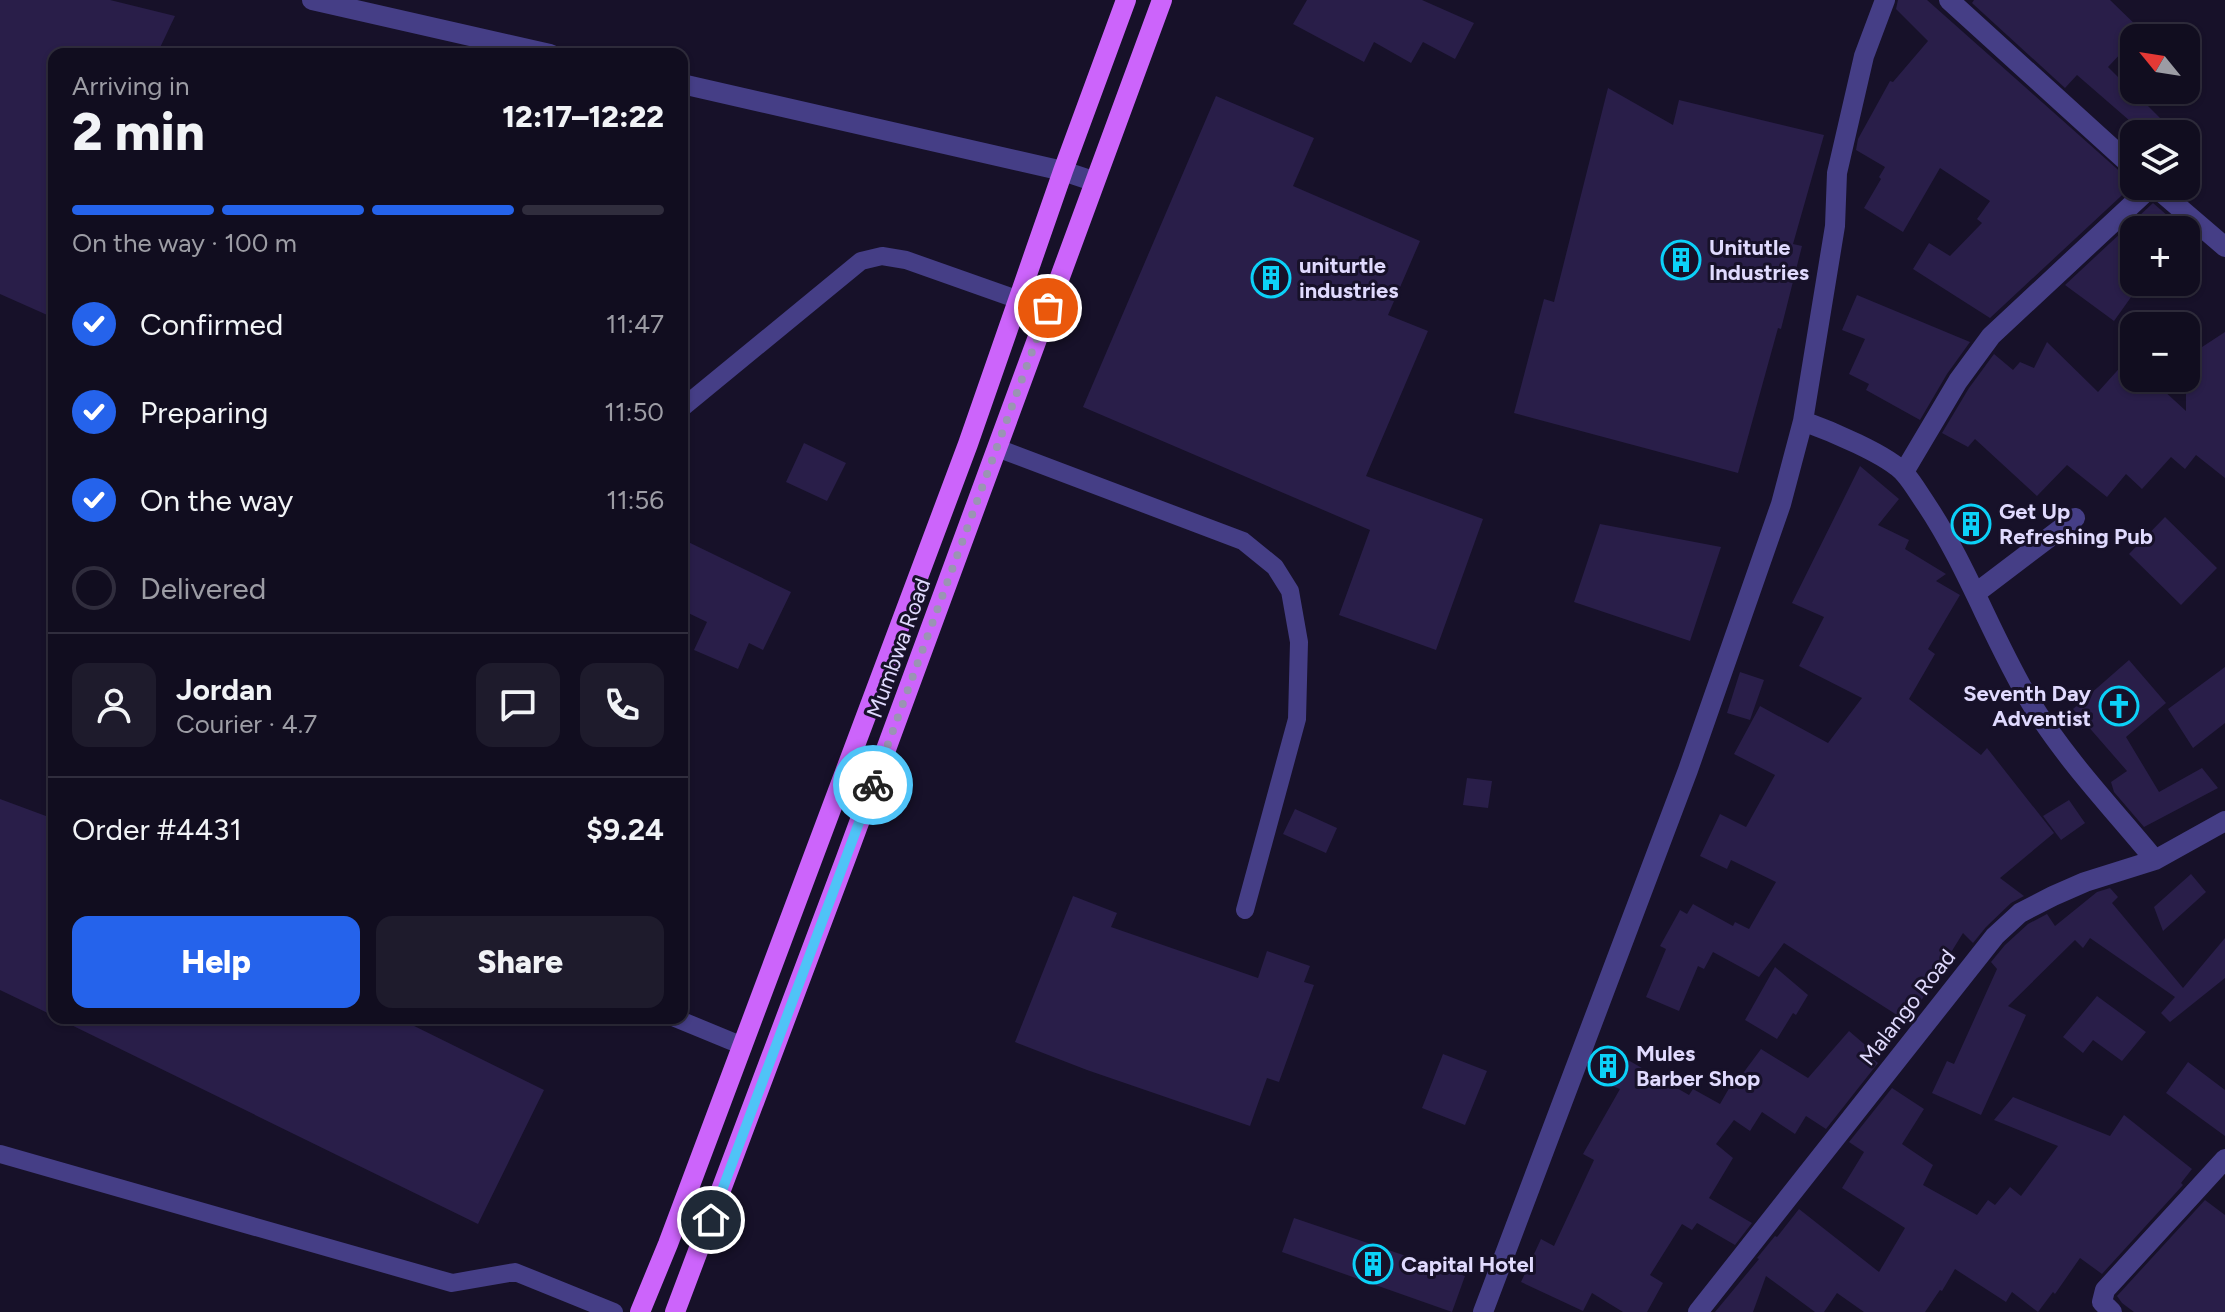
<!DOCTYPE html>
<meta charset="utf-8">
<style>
body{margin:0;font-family:Figtree,sans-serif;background:#1e1b2c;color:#f1f3f6;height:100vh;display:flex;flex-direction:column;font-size:30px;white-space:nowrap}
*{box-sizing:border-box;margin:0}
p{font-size:26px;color:#9c9ca4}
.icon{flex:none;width:44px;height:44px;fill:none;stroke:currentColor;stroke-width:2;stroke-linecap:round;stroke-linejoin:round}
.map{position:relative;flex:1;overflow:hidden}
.side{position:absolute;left:48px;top:48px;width:640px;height:976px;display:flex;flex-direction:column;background:#110d1f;border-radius:16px;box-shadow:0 2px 6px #0004,0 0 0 2px #302d3d}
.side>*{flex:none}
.needle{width:52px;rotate:300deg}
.tools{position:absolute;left:2120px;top:24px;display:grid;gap:16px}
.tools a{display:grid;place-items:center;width:80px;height:80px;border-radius:16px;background:#110d1f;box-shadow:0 2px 6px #0004,0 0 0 2px #302d3d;font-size:40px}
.pin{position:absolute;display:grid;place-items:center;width:68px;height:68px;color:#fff;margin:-34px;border:4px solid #fff;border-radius:50%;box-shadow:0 2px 8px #0007}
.courier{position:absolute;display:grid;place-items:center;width:80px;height:80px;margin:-40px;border:6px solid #4fc3f7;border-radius:50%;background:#fff;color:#222;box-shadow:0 2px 10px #0007}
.summary em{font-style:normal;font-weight:800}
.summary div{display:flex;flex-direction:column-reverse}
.summary{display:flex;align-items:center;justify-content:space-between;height:136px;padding:0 24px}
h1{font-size:52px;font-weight:800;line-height:60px}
.bar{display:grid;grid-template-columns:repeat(4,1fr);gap:12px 8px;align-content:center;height:96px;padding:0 24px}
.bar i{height:10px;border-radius:6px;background:#302d3d}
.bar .active{background:#2563eb}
.bar p{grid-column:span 4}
.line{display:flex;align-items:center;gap:20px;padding:0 24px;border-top:2px solid #302d3d}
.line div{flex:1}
.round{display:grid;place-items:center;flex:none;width:84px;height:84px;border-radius:16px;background:#1e1b2c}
ol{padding:0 24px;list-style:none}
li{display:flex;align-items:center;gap:24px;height:88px}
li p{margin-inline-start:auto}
li .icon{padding:8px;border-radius:50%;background:#2563eb;color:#fff;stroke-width:4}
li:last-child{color:#9c9ca4}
li i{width:44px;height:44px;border:4px solid #302d3d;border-radius:50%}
.primary-button{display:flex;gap:16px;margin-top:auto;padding:16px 24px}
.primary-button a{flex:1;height:92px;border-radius:16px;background:#2563eb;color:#fff;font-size:32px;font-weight:800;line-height:92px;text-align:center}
.primary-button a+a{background:#1e1b2c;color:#f1f3f6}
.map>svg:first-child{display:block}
.building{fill:#291e49}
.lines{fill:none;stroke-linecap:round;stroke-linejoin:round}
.lane{stroke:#453e86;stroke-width:18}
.street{stroke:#453e86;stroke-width:20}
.primary{stroke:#cc64fb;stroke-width:20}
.done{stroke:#9a94b3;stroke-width:8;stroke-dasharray:0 14.4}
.route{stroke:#4fc3f7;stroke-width:10}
.labels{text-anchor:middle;stroke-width:6;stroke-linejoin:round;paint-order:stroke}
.poi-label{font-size:22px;font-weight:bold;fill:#e0dafe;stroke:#171129;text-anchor:start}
.street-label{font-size:22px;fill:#e0dafe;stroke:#171129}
</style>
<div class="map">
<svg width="2225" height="1312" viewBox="0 0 2225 1312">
<rect width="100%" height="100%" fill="#171129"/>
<path class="building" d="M0 0H110L175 16 157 54H54V318L0 294Z
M1307 0H1422L1474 23 1455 59 1423 42 1411 63 1374 42 1364 62 1293 24Z
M1898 0H1927L2134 184 1990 318 1913 269 1929 243 1950 256 1982 223 1977 219 1990 201 1940 168 1903 232 1864 208 1881 179 1879 177 1885 167 1856 150 1858 139 1890 81 1893 82 1928 41 1896 9Z
M1974 0H2110L2142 31 2108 67 2131 90H2162L2146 104 2176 134H2145L2077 75 2065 88 1972 3Z
M1608 88 1673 125 1679 100 1824 135 1793 244 1802 246 1781 329 1778 328 1738 473 1514 413 1544 299 1554 302Z
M1216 96 1314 138 1293 186 1420 241 1388 315 1428 331 1366 476 1483 519 1436 650 1339 615 1370 530 1083 407Z
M2153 203 2184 230H2134V293L2114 321 2065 285Z
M1857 295 1970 342 1947 374 1920 420 1866 390 1869 384 1849 374 1865 339 1842 330Z
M2186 321 2202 347 2225 332V478L2196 455 2185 469 2171 457 2142 489 2126 474 2107 497 2067 465 2037 496 1975 439 1968 447 1942 433 1969 388 1994 354 2013 370 2020 362 2034 368 2047 342 2098 392 2134 352V378H2150L2186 411Z
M804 443 846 463 827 501 786 482Z
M1860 466 1899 499 1878 525 1909 540 1905 549 1946 574 1936 581 1960 595 1928 649 1935 654 1909 699 1981 755 1987 748 2054 833 2000 878 2024 896 2011 903 1986 927 1973 943 1963 933 1908 1022 1784 943 1759 977 1713 952 1704 969 1698 966 1679 1011 1646 997 1666 949 1660 946 1680 910 1687 914 1693 904 1733 926 1735 922 1749 929 1776 882 1731 860 1727 869 1700 856 1720 814 1746 827 1775 775 1734 754 1760 706 1828 743 1862 698 1799 666 1824 617 1792 603Z
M2165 517 2217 568 2181 605 2129 554Z
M1600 524 1721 547 1690 641 1574 602Z
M682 539 791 592 763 650 749 643 738 669 694 650 707 622 682 610Z
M2129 660 2166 703 2126 737 2159 792 2202 768 2218 788 2144 827 2114 792 2111 782 2127 771 2073 709Z
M2225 667V723L2193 748 2168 709Z
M1740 672 1764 680 1750 720 1727 713Z
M1467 778 1492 781 1488 808 1463 805Z
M0 799 54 819V1016L0 990Z
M2069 800 2085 823 2061 840 2043 816Z
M1295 809 1337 828 1326 853 1283 834Z
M2191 874 2206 892 2163 931 2154 907Z
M2110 888 2118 897 2112 903 2183 988 2225 938V978L2170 1022 2161 1013 2175 997 2090 938 2083 948 2075 940 2008 1006 2026 1015 1981 1115 1932 1093 1947 1061 1954 1064 1997 969 1991 962 2005 945 2028 924 2047 914 2055 926 2097 892Z
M1073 896 1117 913 1111 927 1258 978 1267 951 1310 966 1304 982 1314 985 1279 1082 1267 1078 1250 1126 1087 1070 1015 1042Z
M1775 967 1808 995 1796 1015 1793 1013 1777 1039 1745 1020Z
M2097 996 2146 1032 2122 1061 2093 1040 2083 1053 2063 1037Z
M57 1018H398L544 1090 478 1224Z
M1849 1031 1877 1055 1873 1059 1878 1063 1826 1129 1806 1116 1795 1134 1762 1112 1750 1131 1734 1120 1716 1144 1733 1158 1709 1198 1752 1223 1735 1245 1697 1223 1692 1230 1682 1224 1650 1275 1663 1283 1647 1312H1623L1592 1293 1583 1311 1521 1282 1541 1239 1554 1246 1594 1160 1583 1154 1620 1089 1594 1079 1607 1048 1689 1095 1693 1089 1720 1104 1735 1078 1738 1080 1761 1049 1808 1078Z
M1443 1054 1487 1071 1465 1125 1422 1108Z
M2188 1062 2225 1090V1136L2166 1093Z
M1892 1088 1924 1109 1902 1144 1933 1165 1923 1185 1977 1215 1988 1200 1995 1205 2010 1187 2021 1196 2058 1146 1994 1120 2013 1097 2110 1136 2124 1115 2192 1169 2181 1183 2183 1185 2102 1274 2080 1258 2055 1294 2053 1292 2038 1312 2012 1292 2006 1302 1955 1269 1942 1291 1940 1290 1925 1312H1864L1837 1293 1824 1312H1815L1766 1276 1753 1312H1715L1759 1259 1757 1258 1775 1236 1777 1237 1799 1209 1879 1272 1905 1228 1842 1188 1864 1152 1849 1142Z
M2205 1200 2225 1215V1312H2134L2122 1303 2117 1296Z
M1294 1218 1465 1276 1452 1312 1282 1252Z"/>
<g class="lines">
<path class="lane" d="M682 408 861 261 882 256 906 260 1019 300
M997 448 1243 541 1275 567 1290 591 1299 642 1297 719 1245 910
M675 1018 743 1046
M0 1154 452 1283 515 1272 614 1312"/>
<path class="street" d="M312 0 550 54
M1949 0 2134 168
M682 84 1063 171 1093 181
M2154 186 2225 247
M1803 421C1828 430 1889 455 1905 474 1913 483 1919 494 1926 504 1968 567 1992 638 2031 703 2066 760 2113 809 2155 860
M1904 472 1958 381 1991 336 2152 186
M1976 593 2075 518
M1483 1312 1688 770 1781 504 1803 421 1835 226 1837 173 1864 56 1885 0
M1698 1312 1995 936 2020 913 2053 896 2085 882 2155 860 2225 821
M2112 1312 2102 1302 2105 1290 2225 1159"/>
<path class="primary" d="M640 1312 668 1244 968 444 1063 171 1126 0
M675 1312 846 858 1162 0"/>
</g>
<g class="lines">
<path class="done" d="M873 785 1048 308"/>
<path class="route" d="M711 1220 873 785"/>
</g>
<defs>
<g id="building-ring" transform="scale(2)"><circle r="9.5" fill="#171129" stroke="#0cd1f8" stroke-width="1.5"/><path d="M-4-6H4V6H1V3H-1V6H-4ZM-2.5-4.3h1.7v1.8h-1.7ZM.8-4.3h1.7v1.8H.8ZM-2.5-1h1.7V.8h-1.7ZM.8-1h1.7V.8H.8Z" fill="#0cd1f8"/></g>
<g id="church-ring" transform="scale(2)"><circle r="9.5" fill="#171129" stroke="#0cd1f8" stroke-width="1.5"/><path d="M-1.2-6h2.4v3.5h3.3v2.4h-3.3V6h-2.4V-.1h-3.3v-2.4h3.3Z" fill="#0cd1f8"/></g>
</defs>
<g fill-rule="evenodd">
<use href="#building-ring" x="1681" y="260"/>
<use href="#building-ring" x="1271" y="278"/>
<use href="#building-ring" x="1971" y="524"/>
<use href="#church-ring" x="2119" y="706"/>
<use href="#building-ring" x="1608" y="1066"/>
<use href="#building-ring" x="1373" y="1264"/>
</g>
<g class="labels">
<g class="poi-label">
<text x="1709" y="255">Unitutle<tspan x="1709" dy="25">Industries</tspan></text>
<text x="1299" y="273">uniturtle<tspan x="1299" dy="25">industries</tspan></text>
<text x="1999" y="519">Get Up<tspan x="1999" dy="25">Refreshing Pub</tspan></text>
<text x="2091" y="701" text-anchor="end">Seventh Day<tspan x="2091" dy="25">Adventist</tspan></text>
<text x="1636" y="1061">Mules<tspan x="1636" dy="25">Barber Shop</tspan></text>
<text x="1401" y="1272">Capital Hotel</text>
</g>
<g class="street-label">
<text transform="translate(898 648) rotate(-70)" y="8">Mumbwa Road</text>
<text transform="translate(1907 1007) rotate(-52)" y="8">Malango Road</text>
</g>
</g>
</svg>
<div class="tools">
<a><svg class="needle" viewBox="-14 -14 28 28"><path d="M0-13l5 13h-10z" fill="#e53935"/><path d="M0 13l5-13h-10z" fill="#9c9ca4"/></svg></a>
<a><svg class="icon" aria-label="layers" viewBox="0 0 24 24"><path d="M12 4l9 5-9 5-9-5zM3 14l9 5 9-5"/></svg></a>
<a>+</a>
<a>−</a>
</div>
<div class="pin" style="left:1048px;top:308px;background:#ea580c"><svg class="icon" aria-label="bag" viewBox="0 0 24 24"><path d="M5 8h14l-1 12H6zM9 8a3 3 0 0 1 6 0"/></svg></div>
<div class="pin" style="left:711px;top:1220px;background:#1f2937"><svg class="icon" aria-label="home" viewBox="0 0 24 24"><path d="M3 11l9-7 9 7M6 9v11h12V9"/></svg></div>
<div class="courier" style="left:873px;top:785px"><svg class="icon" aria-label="bike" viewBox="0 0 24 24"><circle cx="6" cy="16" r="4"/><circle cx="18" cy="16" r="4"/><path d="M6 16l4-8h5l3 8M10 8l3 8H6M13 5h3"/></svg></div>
<section class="side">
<div class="summary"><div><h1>2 min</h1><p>Arriving in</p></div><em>12:17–12:22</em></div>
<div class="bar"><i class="active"></i><i class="active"></i><i class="active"></i><i></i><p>On the way · 100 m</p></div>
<ol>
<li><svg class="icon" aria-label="check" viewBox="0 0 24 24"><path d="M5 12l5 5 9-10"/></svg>Confirmed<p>11:47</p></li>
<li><svg class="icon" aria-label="check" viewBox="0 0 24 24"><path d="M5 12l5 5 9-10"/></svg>Preparing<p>11:50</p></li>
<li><svg class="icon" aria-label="check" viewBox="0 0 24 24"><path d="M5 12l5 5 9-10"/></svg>On the way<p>11:56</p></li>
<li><i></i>Delivered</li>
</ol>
<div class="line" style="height:144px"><a class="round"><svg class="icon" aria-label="person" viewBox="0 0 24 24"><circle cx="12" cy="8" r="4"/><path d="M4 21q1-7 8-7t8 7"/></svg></a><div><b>Jordan</b><p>Courier · 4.7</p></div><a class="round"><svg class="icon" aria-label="chat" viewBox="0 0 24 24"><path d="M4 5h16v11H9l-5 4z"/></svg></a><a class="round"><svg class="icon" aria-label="phone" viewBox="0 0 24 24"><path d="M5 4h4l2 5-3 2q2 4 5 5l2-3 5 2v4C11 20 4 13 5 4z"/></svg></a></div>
<div class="line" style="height:104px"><div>Order #4431</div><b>$9.24</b></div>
<div class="primary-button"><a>Help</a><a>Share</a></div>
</section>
</div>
